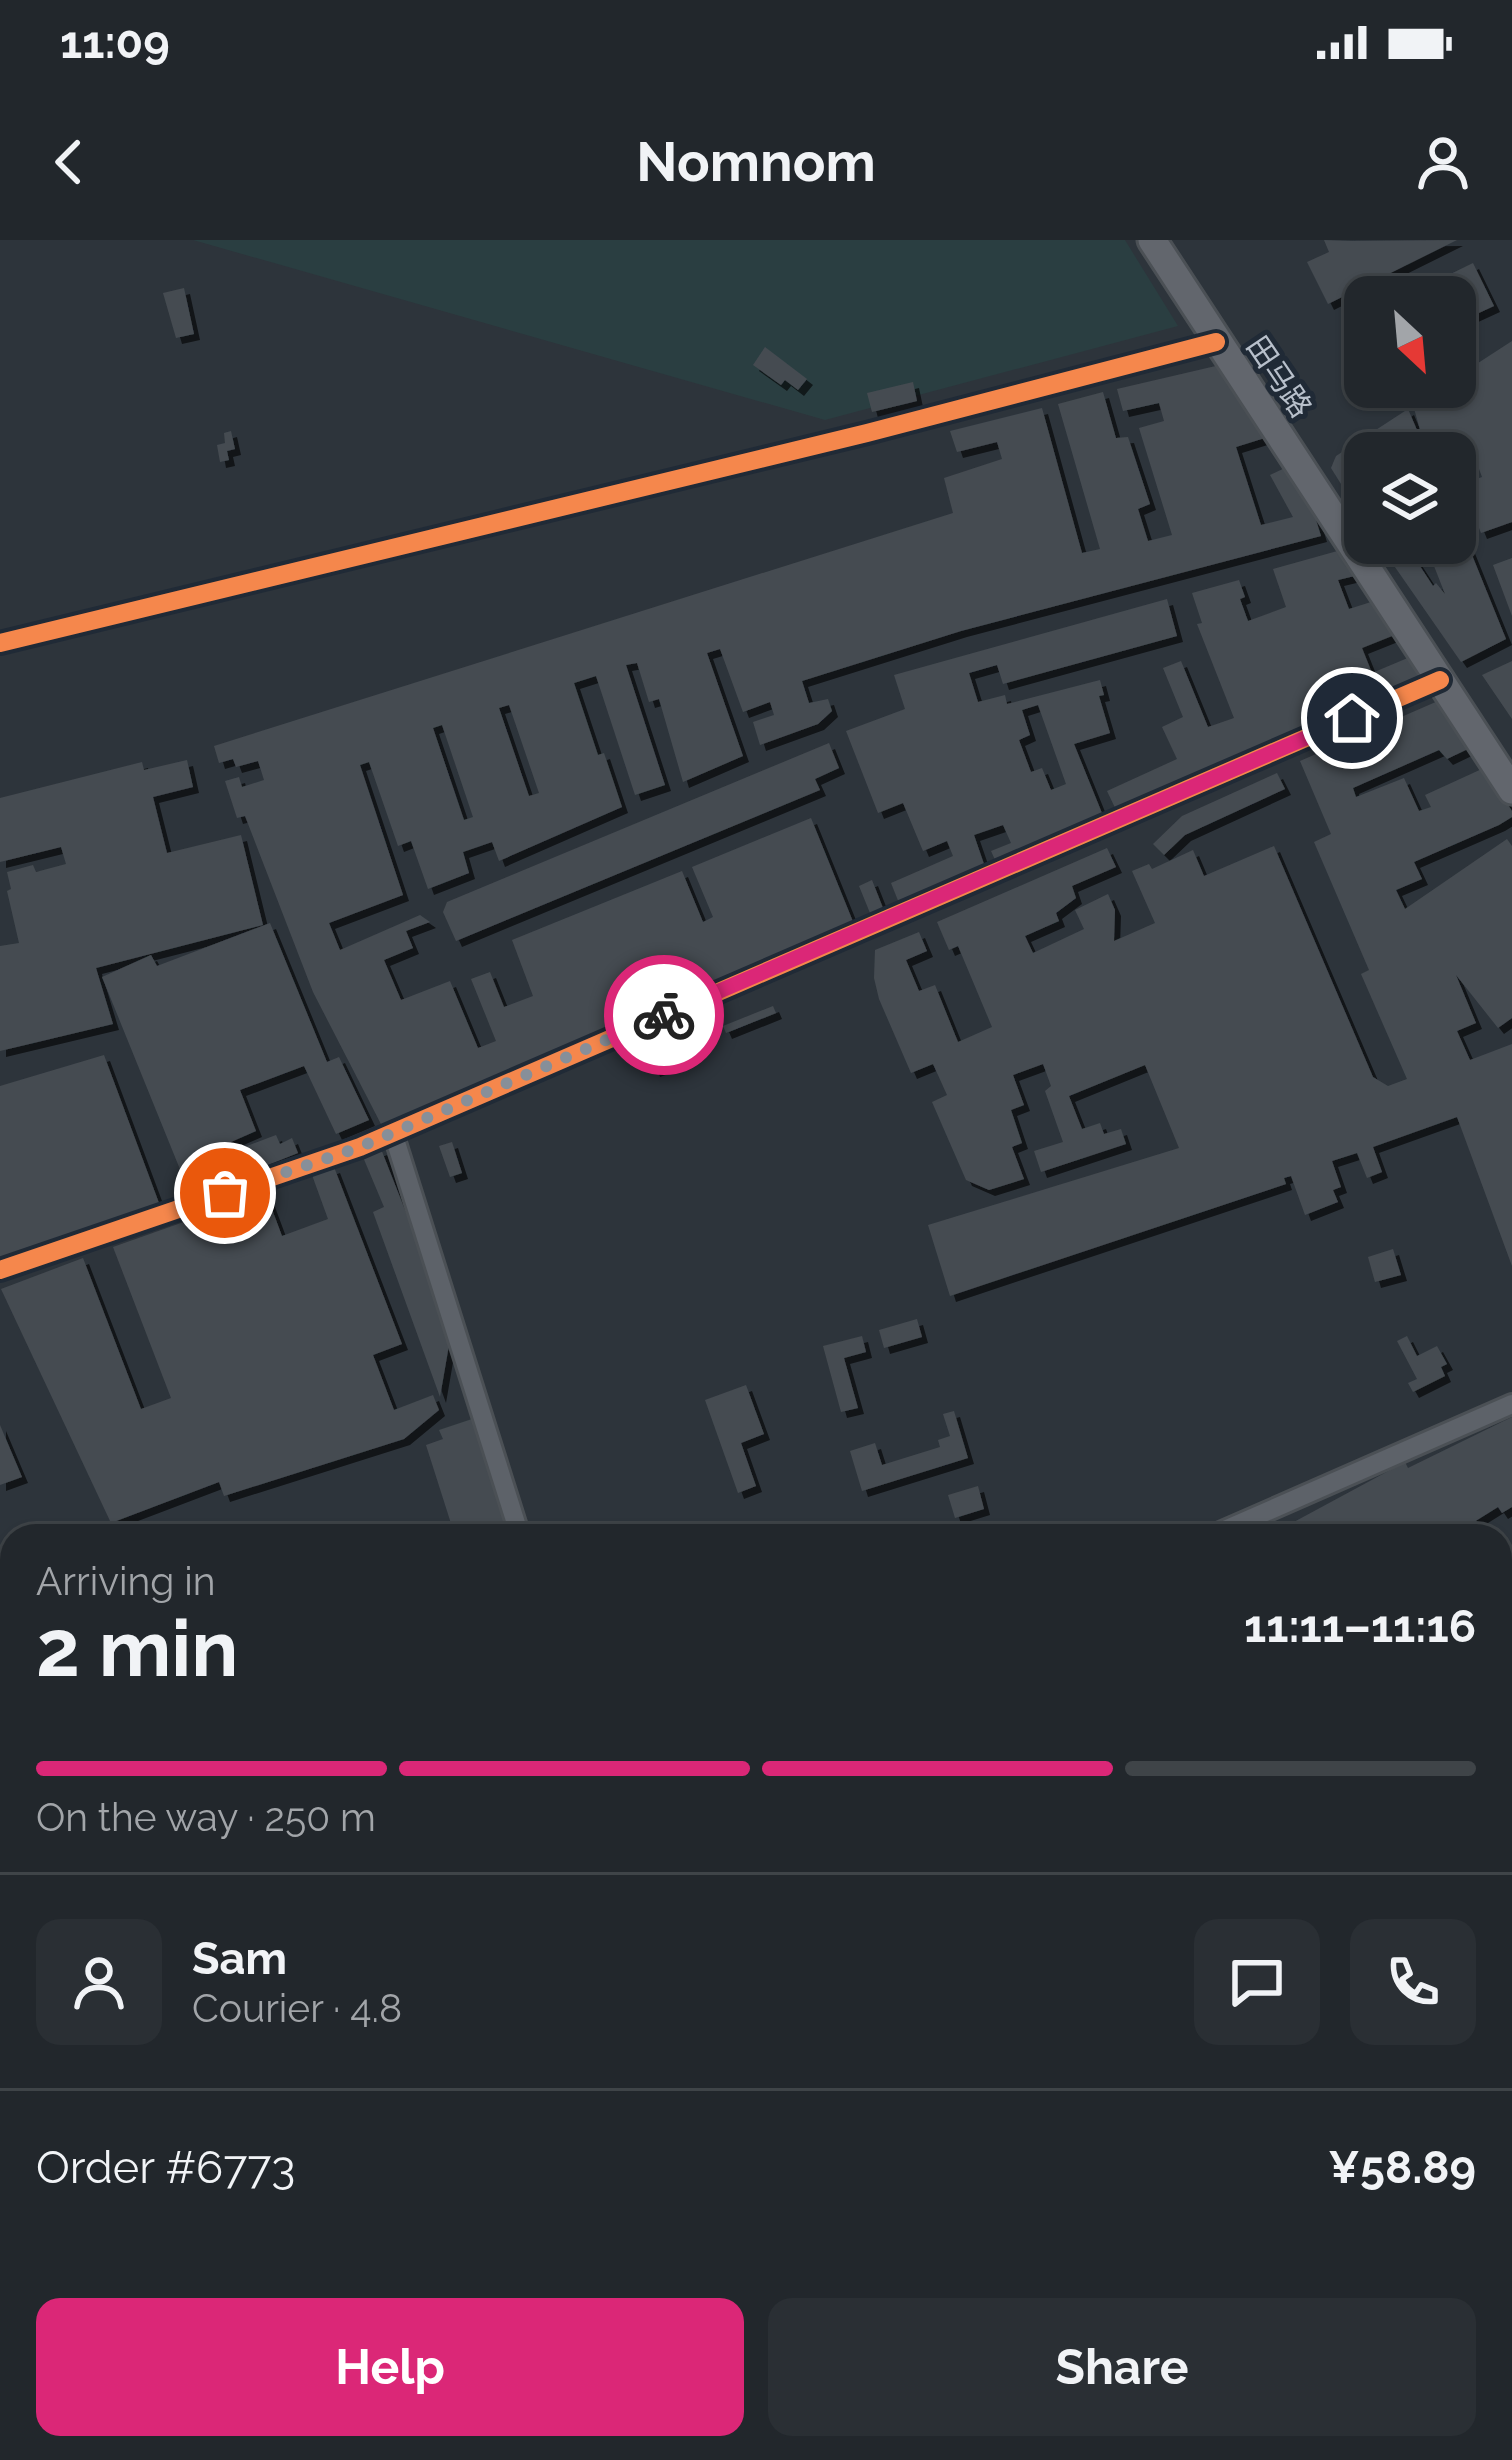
<!DOCTYPE html>
<meta charset="utf-8">
<style>
body{margin:0;font-family:Raleway,"Noto Sans SC",sans-serif;background:#2a2f34;color:#f1f3f6;height:100vh;display:flex;flex-direction:column;font-size:45px;white-space:nowrap}
*{box-sizing:border-box;margin:0}
p{font-size:39px;color:#a2a5a9}
.icon{flex:none;width:66px;height:66px;fill:none;stroke:currentColor;stroke-width:2;stroke-linecap:round;stroke-linejoin:round}
.map{position:relative;flex:1;overflow:hidden}
.panel{position:absolute;left:0px;top:1284px;width:1512px;height:936px;display:flex;flex-direction:column;background:#22272c;border-radius:36px 36px 0 0;box-shadow:0 3px 9px #0004,0 0 0 3px #3f4448}
.panel>*{flex:none}
.needle{width:78px;rotate:154deg}
.fabs{position:absolute;left:1344px;top:36px;display:grid;gap:24px}
.fabs a{display:grid;place-items:center;width:132px;height:132px;border-radius:24px;background:#22272c;box-shadow:0 3px 9px #0004,0 0 0 3px #3f4448;font-size:60px}
.pin{position:absolute;display:grid;place-items:center;width:102px;height:102px;color:#fff;margin:-51px;border:6px solid #fff;border-radius:50%;box-shadow:0 3px 12px #0007}
.courier{position:absolute;display:grid;place-items:center;width:120px;height:120px;margin:-60px;border:9px solid #db2777;border-radius:50%;background:#fff;color:#222;box-shadow:0 3px 15px #0007}
.summary em{font-style:normal;font-weight:700}
.summary div{display:flex;flex-direction:column-reverse}
.summary{display:flex;align-items:center;justify-content:space-between;height:204px;padding:0 36px}
h1{font-size:78px;font-weight:700;line-height:90px}
.bar{display:grid;grid-template-columns:repeat(4,1fr);gap:18px 12px;align-content:center;height:144px;padding:0 36px}
.bar i{height:15px;border-radius:9px;background:#3f4448}
.bar .selected{background:#db2777}
.bar p{grid-column:span 4}
.line{display:flex;align-items:center;gap:30px;padding:0 36px;border-top:3px solid #3f4448}
.line div{flex:1}
.round{display:grid;place-items:center;flex:none;width:126px;height:126px;border-radius:24px;background:#2a2f34}
.button{display:flex;gap:24px;margin-top:auto;padding:24px 36px}
.button a{flex:1;height:138px;border-radius:24px;background:#db2777;color:#fff;font-size:48px;font-weight:700;line-height:138px;text-align:center}
.button a+a{background:#2a2f34;color:#f1f3f6}
.status{display:flex;justify-content:space-between;align-items:center;height:84px;padding:0 60px;background:#22272c;direction:ltr}
.status svg{height:33px;fill:currentColor}
header{display:flex;justify-content:space-between;align-items:center;height:156px;padding:0 36px;background:#22272c;font-size:54px;font-weight:700}
.map>svg:first-child{display:block}
.green{fill:#2a3e41}
.building{fill:#454b51;fill-rule:evenodd;filter:url(#shadow)}
.lines{fill:none;stroke-linecap:round;stroke-linejoin:round}
.street-casing{stroke:#4b5055;stroke-width:24}
.secondary-casing{stroke:#4b5055;stroke-width:33}
.street{stroke:#5d6269;stroke-width:18}
.secondary{stroke:#62666d;stroke-width:27}
.cycleway-casing{stroke:#202a36;stroke-width:26}
.cycleway{stroke:#f5874c;stroke-width:18}
.done{stroke:#878f99;stroke-width:12;stroke-dasharray:0 21.6}
.route{stroke:#db2777;stroke-width:15}
.labels{text-anchor:middle;stroke-width:10;stroke-linejoin:round;paint-order:stroke}
.street-label{font-size:30px;fill:#b8c0cb;stroke:#202a36}
</style>
<div class="status"><b>11:09</b><svg viewBox="0 0 49 12"><path d="M0 12V9h3v3zM5 12V6h3v6zM10 12V3h3v9zM15 12V0h3v12zM26 1h20v11H26zM47 4h2v5h-2z"/></svg></div>
<header><svg class="icon" aria-label="back" viewBox="0 0 24 24"><path d="M15 5l-7 7 7 7"/></svg>Nomnom<svg class="icon" aria-label="person" viewBox="0 0 24 24"><circle cx="12" cy="8" r="4"/><path d="M4 21q1-7 8-7t8 7"/></svg></header>
<div class="map">
<svg width="1512" height="2220" viewBox="0 0 1512 2220">
<defs>
<filter id="shadow"><feDropShadow dx="6" dy="6" stdDeviation="0" flood-color="#0009"/></filter>
</defs>
<rect width="100%" height="100%" fill="#2d343b"/>
<path class="green" d="M193 0H1125L1178 86 825 180Z"/>
<path class="building" d="M1324 0 1351 1 1457 0 1328 64 1307 22 1329 12Z
M1473 23 1494 66 1455 84V57H1431L1426 46Z
M184 48 194 94 176 98 163 53Z
M1512 101V282L1481 293 1467 258 1476 254 1471 241 1482 237 1475 218 1455 223V213H1440L1434 190 1421 193 1413 165 1440 147H1455V138Z
M765 107 807 139 798 150 785 140 781 145 753 125Z
M1220 125 1268 197 1236 207 1261 285 1293 277 1270 235 1287 227 1312 267 1321 296 961 391 802 441 809 463 828 459 832 471 818 484 760 505 753 482 774 475 770 462 743 472 720 409 707 413 743 516 683 542 659 459 649 462 637 423 626 425 665 545 635 555 596 436 574 443 598 515 604 513 622 567 499 621 492 602 463 612 469 633 428 649 411 601 398 606 369 522 360 525 403 655 329 683 340 710 420 675 430 682 406 691 413 708 384 720 401 760 450 741 478 808 496 801 471 739 490 732 504 767 533 756 512 700 682 631 703 682 713 677 692 627 811 578 856 689 383 888 313 752 245 576 237 578 225 541 239 537 242 547 264 540 258 521 236 527 233 519 219 523 214 506 953 273 944 238 1002 219 997 202 957 212 950 191 1042 168 1082 313 1100 309 1058 164 1103 152 1116 198 1128 197 1150 264 1138 269 1148 301 1172 295 1139 188 1164 181 1159 163 1123 171 1117 149ZM509 465 539 553 529 556 499 468ZM442 485 473 577 464 580 433 488Z
M913 142 917 161 872 172 867 153Z
M1408 169 1423 204 1409 213H1365V240L1346 252 1331 228 1336 216Z
M231 191 235 209 227 211 229 220 220 222 217 205 225 203 224 193Z
M1455 273 1506 399 1461 422 1388 317 1405 303 1433 346 1436 343 1445 354 1425 303H1455Z
M1341 310 1359 335 1338 340 1349 369 1371 362 1397 394 1362 408 1372 433 1410 417 1419 439 1118 574 1107 551 1177 519 1162 487 1183 477 1163 428 1181 421 1208 487 1234 478 1197 384 1202 383 1192 353 1239 340 1245 357 1240 359 1248 381 1286 367 1273 329Z
M1512 318V376L1493 325Z
M1167 359 1177 396 1003 444 997 425 969 433 978 462 1005 455 1007 464 1100 440 1104 455 1099 456 1110 493 1074 504 1104 578 996 622 991 611 1011 603 1003 585 974 595 985 627 899 663 891 643 953 616 947 601 923 611 903 563 878 573 846 491 905 469 894 435ZM1038 465 1066 544 1051 550 1042 528 1031 532 1019 500 1030 495 1022 470Z
M1512 421V479L1482 435Z
M1438 461 1470 508 1447 519 1439 510 1353 548 1356 557 1404 538 1419 571 1431 567 1425 555 1484 528 1512 571V577L1499 585 1414 622 1422 639 1396 650 1405 669 1507 599 1512 606V778L1498 788 1456 735 1476 783 1457 791 1470 820 1512 804V1026L1457 877 1373 907 1382 932 1367 938 1357 913 1332 921 1341 947 1333 950 1338 962 1305 975 1291 936 1284 938 1286 944 950 1056 928 985 1179 908 1145 825 1069 856 1082 889 1100 883 1104 894 1121 889 1126 904 1041 932 1034 911 1063 902 1045 851 1051 846 1043 824 1013 835 1024 865 1011 870 1022 903 1012 907 1024 939 989 950 966 940 932 862 947 855 933 824 911 833 879 759 874 738 875 710 919 692 927 711 906 720 919 751 935 745 958 802 992 787 958 706 949 710 937 682 1107 608 1116 627 1072 646 1076 658 1056 673 1059 681 1025 696 1033 713 1084 689 1075 670 1108 654 1115 670 1114 701 1155 683 1132 631 1149 624 1152 629 1193 610 1204 636 1274 606 1373 837 1388 846 1407 839 1361 734 1369 730 1314 602 1331 594 1300 521Z
M829 503 839 528 815 539 820 550 456 701 443 672 447 662Z
M187 520 193 547 153 557 167 613 241 595 263 685 96 728 113 784 0 811V706L19 703 7 651 11 649 7 632 33 625 36 632 66 624 61 607 0 622V558L142 522 144 530Z
M1277 533 1285 549 1185 595 1164 615 1153 604 1182 576Z
M872 640 883 668 870 673 859 646Z
M270 683 327 822 339 817 369 880 336 894 304 826 240 850 256 891 231 902 234 911 276 895 280 904 292 898 298 913 245 934 241 927 188 949 102 737 151 715 157 726Z
M773 766 776 773 726 793 723 786Z
M678 796 686 820 654 831 646 807Z
M104 815 159 963 0 1018V846Z
M452 902 462 933 450 937 439 906Z
M381 909 446 1074 449 1105 440 1157 373 972 384 967 363 917Z
M334 927 402 1104 373 1115 394 1170 433 1155 439 1170 404 1199 224 1256 219 1242 111 1283 1 1049 83 1018 141 1169 171 1158 113 1007 266 953 282 996 328 979 312 935Z
M1393 1009 1401 1035 1375 1042 1368 1017Z
M917 1079 922 1097 884 1108 879 1090Z
M862 1096 866 1112 844 1118 858 1168 841 1172 823 1106Z
M1407 1096 1417 1116 1437 1106 1447 1124 1441 1127 1445 1136 1413 1152 1408 1143 1417 1139 1397 1101Z
M746 1145 764 1194 741 1203 756 1246 738 1253 705 1160Z
M954 1171 968 1218 862 1251 850 1211 875 1203 882 1225 940 1207 938 1200 950 1196 943 1174Z
M1512 1177V1267L1502 1273 1498 1267 1474 1282 1483 1296H1447L1444 1289 1431 1296H1268L1405 1222 1408 1228Z
M475 1178 509 1296H455L426 1205 443 1199 439 1190Z
M0 1185 22 1237 0 1245Z
M978 1246 984 1269 955 1278 948 1255Z
M12 1349V1497L0 1500V1384L7 1382 2 1351Z
M12 1542V1593L4 1594 0 1543Z
M1504 1565 1512 1582V1628L1500 1634V1567Z
M12 1619V1702H9L1 1621Z
M1505 1674 1512 1690V1800L1500 1805V1677Z
M9 1813 12 1836 0 1838V1815Z
M1512 1821V1910L1500 1916V1827Z
M12 1865V2208H67L70 2220H8L0 2186V1867Z
M1512 1960V1997L1500 1973V1966Z
M1509 2048 1512 2081 1500 2086V2052Z
M1512 2087V2189L1500 2165V2093Z
M86 2208H176L179 2220H89Z
M192 2208H276L279 2220H195Z
M292 2208H346V2209L296 2220Z
M395 2208H584V2209L548 2220H359Z
M597 2208H753L757 2220H599Z
M769 2208H874L878 2220H773Z
M905 2208H1019L1024 2220H909Z
M1071 2208H1111L1086 2220H1077Z
M1328 2208H1399L1374 2220H1304Z"/>
<g class="lines">
<g class="street-casing">
<path id="street" d="M0 403 867 193 1216 102
M393 893 520 1296
M0 1030 360 907 1440 440
M1211 1296 1512 1164
M0 1517 12 1519
M0 1853 12 1850
M1030 2208 1034 2220
M570 2220 588 2214"/>
</g>
<g class="secondary-casing">
<path id="secondary" d="M1152 0 1512 550"/>
</g>
<use href="#street" class="street"/>
<use href="#secondary" class="secondary"/>
<g class="cycleway-casing">
<path id="cycleway" d="M0 403 867 193 1216 102
M0 1030 360 907 1440 440"/>
</g>
<use href="#cycleway" class="cycleway"/>
</g>
<g class="lines">
<path class="done" d="M225 953 360 907 664 775"/>
<path class="route" d="M664 775 1352 478"/>
</g>
<g class="labels">
<g class="street-label">
<text transform="translate(1279 137) rotate(56)" y="10">田马路</text>
</g>
</g>
</svg>
<div class="fabs">
<a><svg class="needle" viewBox="-14 -14 28 28"><path d="M0-13l5 13h-10z" fill="#e53935"/><path d="M0 13l5-13h-10z" fill="#a2a5a9"/></svg></a>
<a><svg class="icon" aria-label="layers" viewBox="0 0 24 24"><path d="M12 4l9 5-9 5-9-5zM3 14l9 5 9-5"/></svg></a>
</div>
<div class="pin" style="left:225px;top:953px;background:#ea580c"><svg class="icon" aria-label="bag" viewBox="0 0 24 24"><path d="M5 8h14l-1 12H6zM9 8a3 3 0 0 1 6 0"/></svg></div>
<div class="pin" style="left:1352px;top:478px;background:#1f2937"><svg class="icon" aria-label="home" viewBox="0 0 24 24"><path d="M3 11l9-7 9 7M6 9v11h12V9"/></svg></div>
<div class="courier" style="left:664px;top:775px"><svg class="icon" aria-label="bike" viewBox="0 0 24 24"><circle cx="6" cy="16" r="4"/><circle cx="18" cy="16" r="4"/><path d="M6 16l4-8h5l3 8M10 8l3 8H6M13 5h3"/></svg></div>
<section class="panel">
<div class="summary"><div><h1>2 min</h1><p>Arriving in</p></div><em>11:11–11:16</em></div>
<div class="bar"><i class="selected"></i><i class="selected"></i><i class="selected"></i><i></i><p>On the way · 250 m</p></div>
<div class="line" style="height:216px"><a class="round"><svg class="icon" aria-label="person" viewBox="0 0 24 24"><circle cx="12" cy="8" r="4"/><path d="M4 21q1-7 8-7t8 7"/></svg></a><div><b>Sam</b><p>Courier · 4.8</p></div><a class="round"><svg class="icon" aria-label="chat" viewBox="0 0 24 24"><path d="M4 5h16v11H9l-5 4z"/></svg></a><a class="round"><svg class="icon" aria-label="phone" viewBox="0 0 24 24"><path d="M5 4h4l2 5-3 2q2 4 5 5l2-3 5 2v4C11 20 4 13 5 4z"/></svg></a></div>
<div class="line" style="height:156px"><div>Order #6773</div><b>¥58.89</b></div>
<div class="button"><a>Help</a><a>Share</a></div>
</section>
</div>
